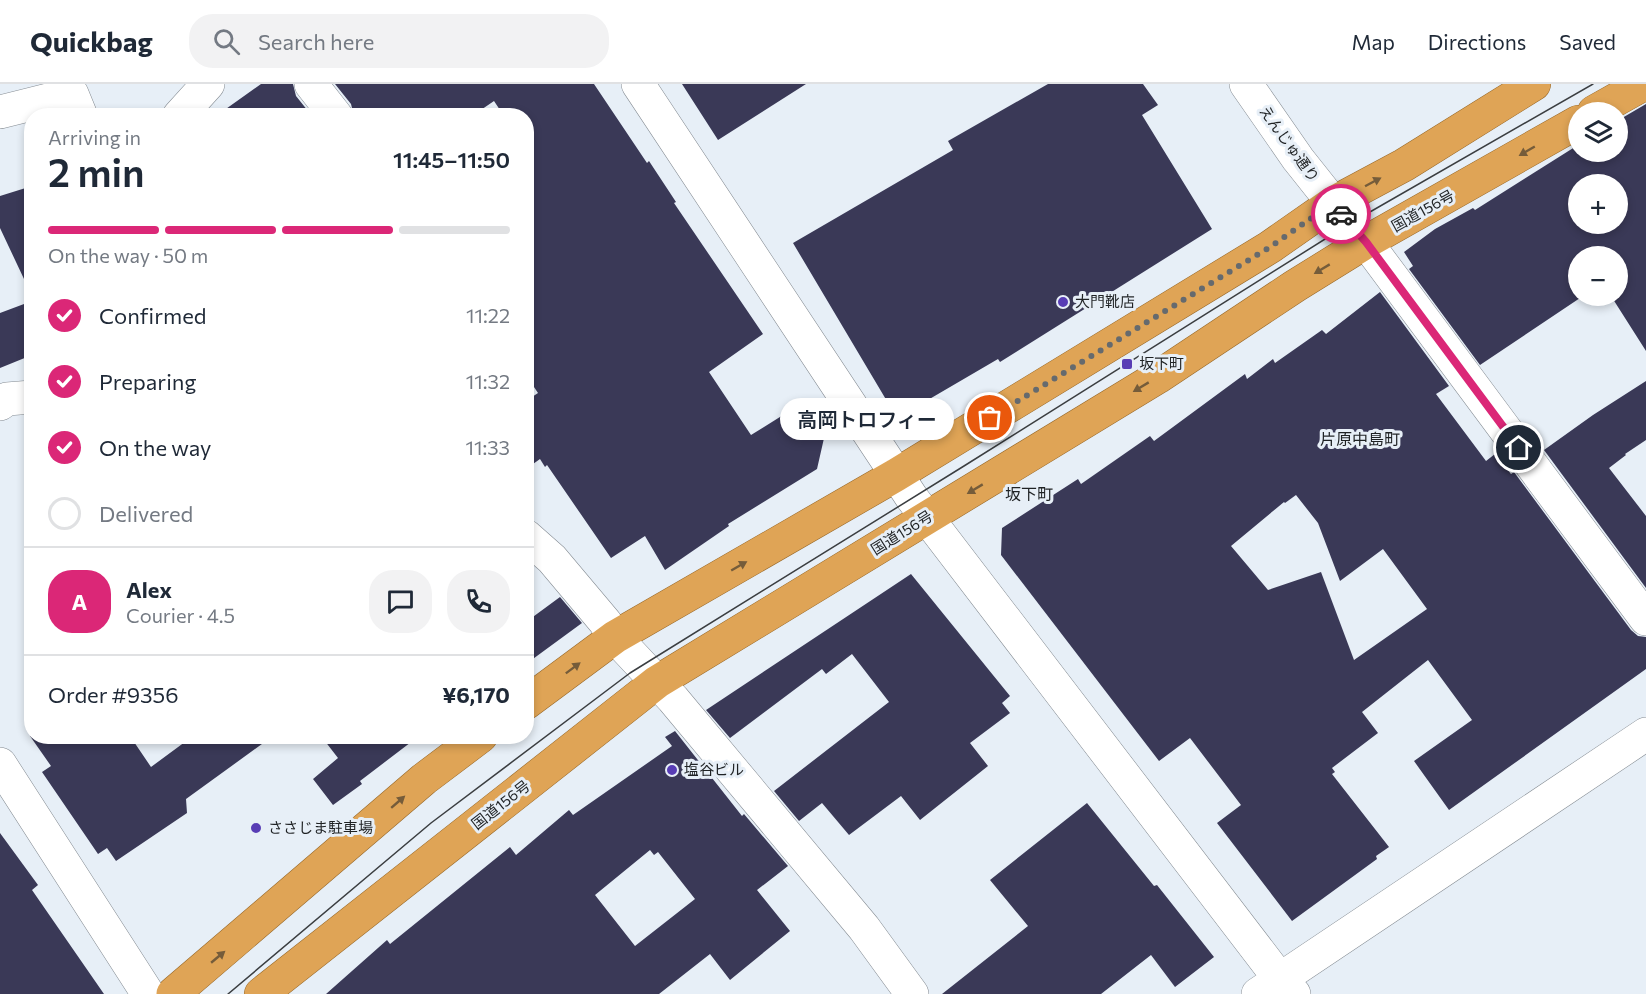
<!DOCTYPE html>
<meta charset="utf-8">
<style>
body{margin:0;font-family:Commissioner,"Noto Sans JP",sans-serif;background:#f2f2f3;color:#1f2937;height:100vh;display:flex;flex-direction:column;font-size:22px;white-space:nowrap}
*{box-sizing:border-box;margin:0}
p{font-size:20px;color:#747a83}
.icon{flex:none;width:33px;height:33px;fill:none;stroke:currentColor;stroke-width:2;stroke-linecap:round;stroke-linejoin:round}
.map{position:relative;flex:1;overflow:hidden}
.side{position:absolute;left:24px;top:24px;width:510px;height:636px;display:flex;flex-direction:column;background:#fff;border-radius:24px;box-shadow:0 3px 9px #0003}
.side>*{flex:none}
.fabs{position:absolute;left:1568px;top:18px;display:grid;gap:12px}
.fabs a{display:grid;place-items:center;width:60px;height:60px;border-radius:50%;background:#fff;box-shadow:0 3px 9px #0003;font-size:30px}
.pin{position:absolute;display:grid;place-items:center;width:51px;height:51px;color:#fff;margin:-26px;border:3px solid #fff;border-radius:50%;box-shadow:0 2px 6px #0007}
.courier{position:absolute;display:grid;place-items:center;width:60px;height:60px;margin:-30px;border:4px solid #db2777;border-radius:50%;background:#fff;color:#222;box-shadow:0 2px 8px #0007}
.bubble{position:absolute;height:42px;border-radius:21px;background:#fff;box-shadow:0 3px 9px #0003;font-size:20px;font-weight:600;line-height:42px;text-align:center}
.summary em{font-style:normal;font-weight:600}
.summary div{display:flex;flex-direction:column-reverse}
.summary{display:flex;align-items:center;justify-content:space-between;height:102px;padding:0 24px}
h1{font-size:39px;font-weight:600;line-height:45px}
.bar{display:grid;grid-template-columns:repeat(4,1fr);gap:9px 6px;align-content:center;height:72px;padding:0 24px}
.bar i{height:8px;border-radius:4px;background:#e0e1e3}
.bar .active{background:#db2777}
.bar p{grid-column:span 4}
.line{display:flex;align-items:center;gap:15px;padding:0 24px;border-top:2px solid #e0e1e3}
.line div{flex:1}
.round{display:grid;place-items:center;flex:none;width:63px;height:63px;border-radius:24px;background:#f2f2f3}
ol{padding:0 24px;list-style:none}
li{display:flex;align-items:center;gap:18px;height:66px}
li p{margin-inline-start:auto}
li .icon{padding:6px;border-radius:50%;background:#db2777;color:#fff;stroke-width:4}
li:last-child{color:#747a83}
li i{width:33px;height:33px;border:3px solid #e0e1e3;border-radius:50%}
header{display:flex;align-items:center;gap:36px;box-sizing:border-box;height:84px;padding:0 30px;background:#fff;border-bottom:2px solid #e0e1e3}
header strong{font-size:28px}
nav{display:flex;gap:33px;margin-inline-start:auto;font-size:21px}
.search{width:420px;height:54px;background:#f2f2f3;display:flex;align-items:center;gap:15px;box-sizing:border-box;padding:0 21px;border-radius:24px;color:#747a83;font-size:22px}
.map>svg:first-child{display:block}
.building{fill:#3a3957;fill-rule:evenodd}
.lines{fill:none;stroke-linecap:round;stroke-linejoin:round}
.minor-casing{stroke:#848b92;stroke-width:34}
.tertiary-casing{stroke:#848b92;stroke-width:34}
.trunk-casing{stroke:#976829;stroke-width:34}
.minor{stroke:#fff;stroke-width:33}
.tertiary{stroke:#fff;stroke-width:33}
.trunk{stroke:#dfa456;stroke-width:33}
.tram{stroke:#3b3e41;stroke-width:1.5}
.oneway{fill:#755c3a}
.done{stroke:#656a6e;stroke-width:6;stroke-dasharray:0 10.8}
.route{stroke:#db2777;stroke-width:8}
.poi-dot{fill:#583db5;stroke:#e7eff7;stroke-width:2}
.labels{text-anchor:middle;stroke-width:6;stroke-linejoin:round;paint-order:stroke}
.street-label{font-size:15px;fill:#1f2224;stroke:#e7eff7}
.poi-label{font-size:15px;fill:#1f2224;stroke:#e7eff7;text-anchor:start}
.neighbourhood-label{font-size:16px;fill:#1f2224;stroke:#e7eff7}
</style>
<header>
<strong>Quickbag</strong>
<div class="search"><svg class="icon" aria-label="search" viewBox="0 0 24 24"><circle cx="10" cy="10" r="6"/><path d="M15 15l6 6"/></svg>Search here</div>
<nav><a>Map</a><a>Directions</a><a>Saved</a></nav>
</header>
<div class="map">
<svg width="1646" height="910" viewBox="0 0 1646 910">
<rect width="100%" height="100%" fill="#e7eff7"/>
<path class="building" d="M261 0H293L296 12 312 32H216Z
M335 0H594L647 79 649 77 676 118 674 119 763 250 709 288 751 351 807 316 827 341 817 385 728 440 729 442 665 486 645 452 611 474 547 381 545 383 540 375 526 385V317L538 309 526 291V32H504L494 17 472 32H354L351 20Z
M682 0H806L718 56Z
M1048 0H1143L1158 21 1142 31 1212 145 1000 278 998 275 897 334 793 159 953 66 948 57Z
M1646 20V267L1611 212H1617V172H1578V212H1583L1480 281 1409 185 1413 182 1404 168 1435 145 1473 124 1475 126 1578 61V68H1617V37ZM1578 100H1617V140H1578Z
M32 102V212L0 144V112Z
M1380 208 1449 302 1436 310 1486 377 1495 370 1511 390 1514 388 1631 546 1638 552 1646 553V585L1449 726 1414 677 1472 636 1428 576 1362 628 1378 649 1332 684 1335 688 1332 690 1389 763 1376 772 1377 775 1292 837 1217 739 1241 721 1190 654 1159 677 1001 471 1002 444 1078 395 1081 400 1150 352 1154 357 1245 290 1247 295 1273 275 1275 279 1322 246 1326 250ZM1296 411 1318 439 1340 497 1383 465 1427 525 1354 576 1321 488 1268 506 1231 462 1284 418 1285 419Z
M32 217V271L0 284V229Z
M1646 297V356L1625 370 1626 371 1609 384 1646 432V504L1544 366 1593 331Z
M911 490 1010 612 1002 619 1010 629 970 659 988 682 920 736 901 712 849 751 822 719 799 737 774 707 889 618 852 570 826 590 822 585 730 654 706 626Z
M560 513 582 539 526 580V538Z
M675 647 742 732 744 730 788 782 757 806 790 847 730 896 710 870 659 910H326L387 856 390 860 510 763 516 771 569 726 573 731 672 662 665 653ZM650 766 654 771 658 768 695 815 635 862 595 811Z
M30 652H130L151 683 193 652H273L186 715 187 729 116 777 107 764 98 770 42 688 51 682Z
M321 652H419L360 697 362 700 333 721 313 695 338 674Z
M1087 719 1154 802 1157 801 1214 873 1175 903 1151 871 1101 910H942L1028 842 990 796Z
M0 749 38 801 32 806 104 910H0Z"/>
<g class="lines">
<g class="minor-casing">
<path id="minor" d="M311 0 336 32
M638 0 912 414 1279 894 1294 910
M0 28 72 10 81 32
M179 32 208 0
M1333 119 1366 158 1646 535
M0 320 7 315 32 313
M526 452 552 475 605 538 615 553 673 615 864 844 912 910
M0 680 148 910
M1258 910 1646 650"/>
</g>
<g class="tertiary-casing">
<path id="tertiary" d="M1246 0 1298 75 1333 119"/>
</g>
<g class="trunk-casing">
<path id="trunk" d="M1594 28 1644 0
M526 619 615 553 896 391 1270 163 1333 119 1404 81 1534 0
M173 910 424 695 481 652
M261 910 657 598 1158 293 1295 202 1366 158 1578 38"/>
</g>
<use href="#minor" class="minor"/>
<use href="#tertiary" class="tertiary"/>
<use href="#trunk" class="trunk"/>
<path class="tram" d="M228 910 431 739 630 589 964 382 1349 140 1593 0"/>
</g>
<defs><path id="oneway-solid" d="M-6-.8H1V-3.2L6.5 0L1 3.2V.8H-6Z" transform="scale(1.5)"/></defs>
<g class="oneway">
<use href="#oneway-solid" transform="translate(1527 67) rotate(150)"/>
<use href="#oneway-solid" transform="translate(1373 98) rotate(-28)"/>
<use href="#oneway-solid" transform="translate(1322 185) rotate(149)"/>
<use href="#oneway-solid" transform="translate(1141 303) rotate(149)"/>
<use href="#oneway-solid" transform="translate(975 405) rotate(149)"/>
<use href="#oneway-solid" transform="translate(739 482) rotate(-30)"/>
<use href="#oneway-solid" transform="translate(573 584) rotate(-37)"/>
<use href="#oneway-solid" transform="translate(398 718) rotate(-41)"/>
<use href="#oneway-solid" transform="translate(218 873) rotate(-40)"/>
</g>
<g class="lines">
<path class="done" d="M990 334 1270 163 1333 119 1341 130"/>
<path class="route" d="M1341 130 1366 158 1519 364"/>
</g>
<g class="poi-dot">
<circle cx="1063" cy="218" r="6"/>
<rect x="1121" y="274" width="12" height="12" rx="3"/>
<circle cx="672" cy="686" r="6"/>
<circle cx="256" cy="744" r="6"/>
</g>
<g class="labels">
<g class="street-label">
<text transform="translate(1289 60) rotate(54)" y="5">えんじゅ通り</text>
<text transform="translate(1423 127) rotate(-29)" y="5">国道156号</text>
<text transform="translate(902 449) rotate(-32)" y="5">国道156号</text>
<text transform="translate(501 721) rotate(-38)" y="5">国道156号</text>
</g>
<g class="poi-label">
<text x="1075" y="223">大門靴店</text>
<text x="1139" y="285">坂下町</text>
<text x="684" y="691">塩谷ビル</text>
<text x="268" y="749">ささじま駐車場</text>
</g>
<g class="neighbourhood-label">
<text x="1360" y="361">片原中島町</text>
<text x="1029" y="416">坂下町</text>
</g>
</g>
</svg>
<div class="fabs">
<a><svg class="icon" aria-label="layers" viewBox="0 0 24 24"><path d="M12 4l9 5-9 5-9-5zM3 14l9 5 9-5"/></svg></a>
<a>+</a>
<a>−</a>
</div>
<div class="pin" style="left:990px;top:334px;background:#ea580c"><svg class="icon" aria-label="bag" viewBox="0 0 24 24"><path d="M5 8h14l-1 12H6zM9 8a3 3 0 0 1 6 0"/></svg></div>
<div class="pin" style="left:1519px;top:364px;background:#1f2937"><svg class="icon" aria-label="home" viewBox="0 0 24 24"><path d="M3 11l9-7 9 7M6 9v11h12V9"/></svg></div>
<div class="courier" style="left:1341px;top:130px"><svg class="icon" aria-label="car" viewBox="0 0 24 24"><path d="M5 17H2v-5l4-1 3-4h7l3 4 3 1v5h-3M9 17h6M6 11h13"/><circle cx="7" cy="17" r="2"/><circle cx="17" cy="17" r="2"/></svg></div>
<div class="bubble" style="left:780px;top:314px;width:174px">高岡トロフィー</div>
<section class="side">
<div class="summary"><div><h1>2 min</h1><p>Arriving in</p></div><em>11:45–11:50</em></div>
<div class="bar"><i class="active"></i><i class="active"></i><i class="active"></i><i></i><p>On the way · 50 m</p></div>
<ol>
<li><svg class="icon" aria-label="check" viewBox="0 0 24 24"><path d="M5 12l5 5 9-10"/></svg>Confirmed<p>11:22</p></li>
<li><svg class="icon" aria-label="check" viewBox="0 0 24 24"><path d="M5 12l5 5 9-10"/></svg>Preparing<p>11:32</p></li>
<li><svg class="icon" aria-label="check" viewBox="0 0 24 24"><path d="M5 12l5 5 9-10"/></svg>On the way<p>11:33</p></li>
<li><i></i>Delivered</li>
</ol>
<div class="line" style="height:108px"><b class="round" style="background:#db2777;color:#fff">A</b><div><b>Alex</b><p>Courier · 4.5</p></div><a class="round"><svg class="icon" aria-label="chat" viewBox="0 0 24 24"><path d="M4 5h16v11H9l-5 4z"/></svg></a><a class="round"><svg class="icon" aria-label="phone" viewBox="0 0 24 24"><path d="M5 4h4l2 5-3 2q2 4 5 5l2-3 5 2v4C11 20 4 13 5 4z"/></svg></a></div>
<div class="line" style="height:78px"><div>Order #9356</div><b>¥6,170</b></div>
</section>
</div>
